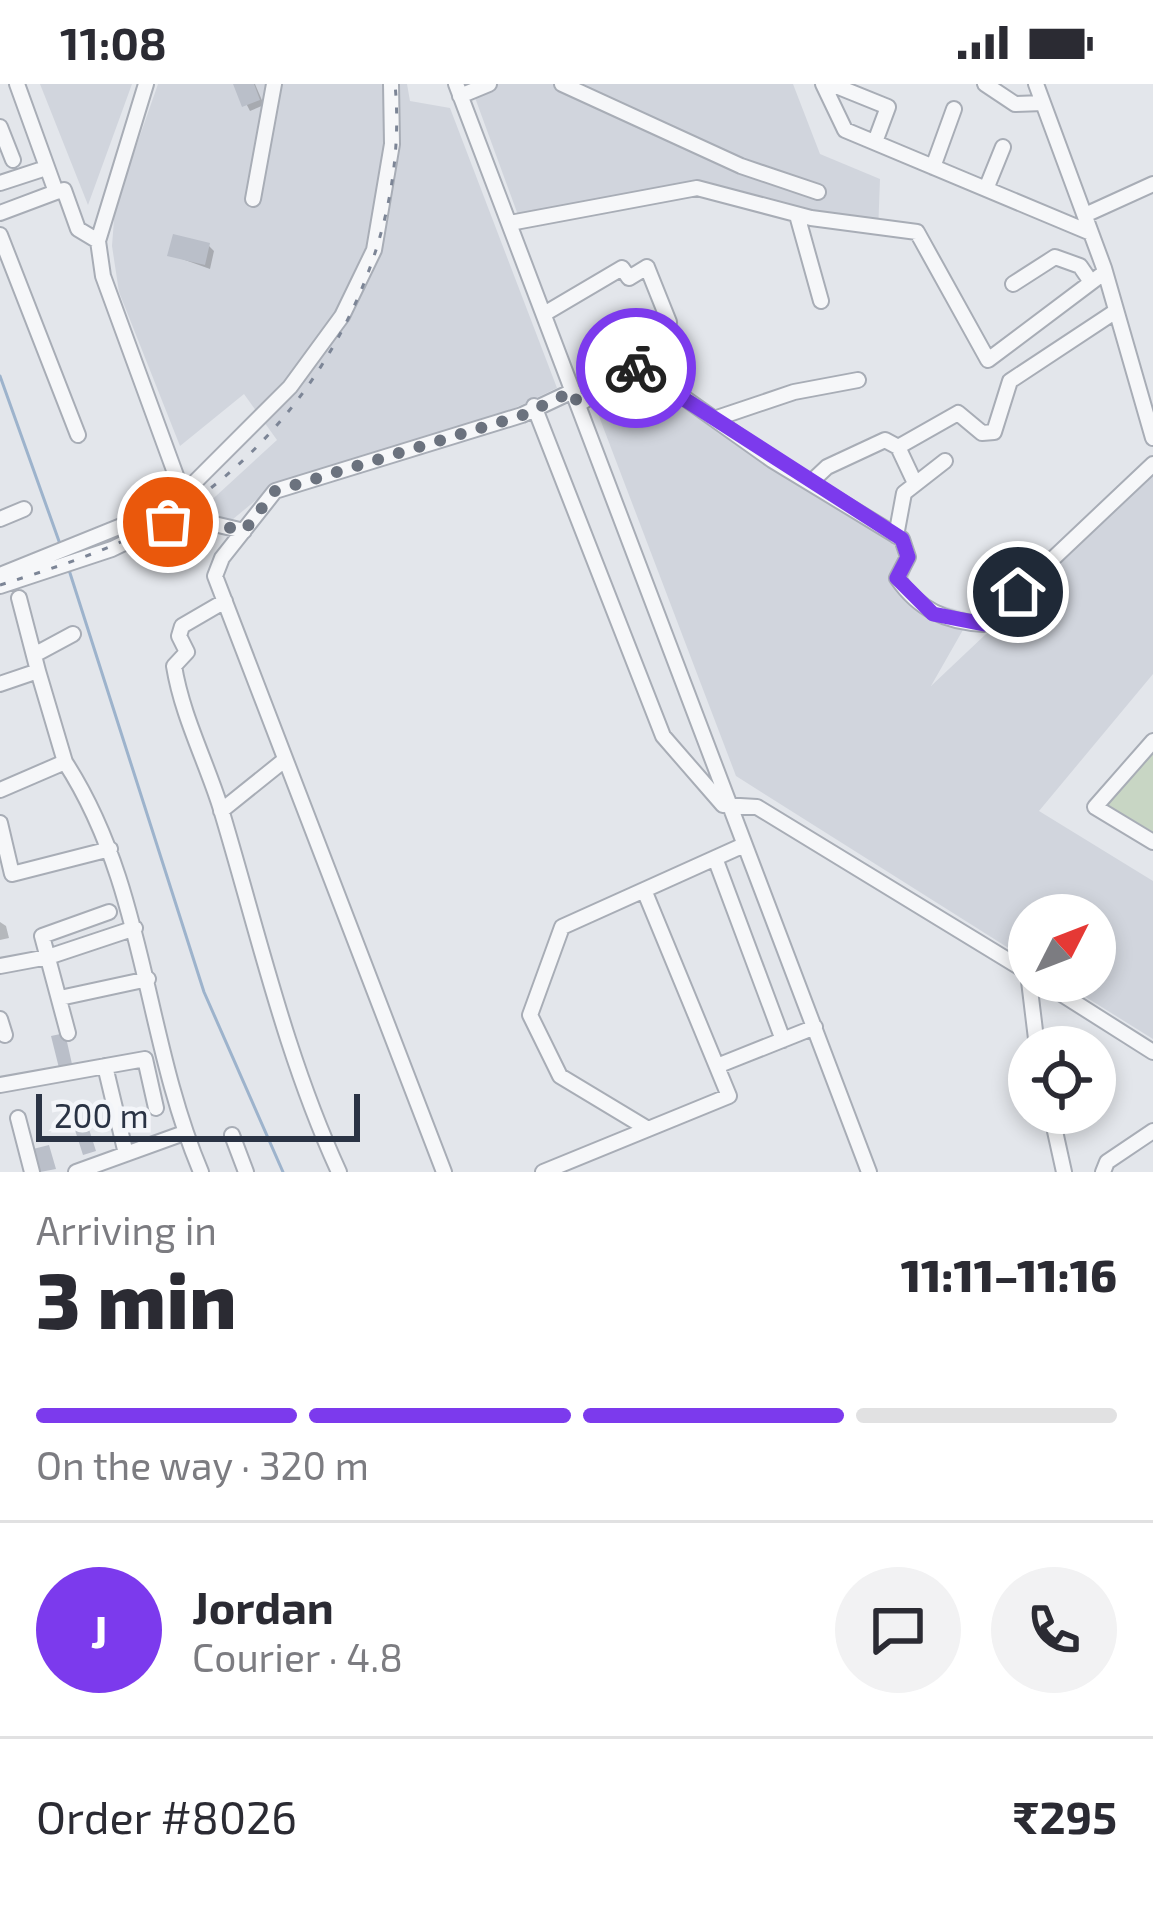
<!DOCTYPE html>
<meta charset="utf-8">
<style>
body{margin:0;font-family:"Exo 2",sans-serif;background:#f2f2f3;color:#2b2b33;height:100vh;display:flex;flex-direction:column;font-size:45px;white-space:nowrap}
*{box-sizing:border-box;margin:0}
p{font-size:39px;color:#7c7c81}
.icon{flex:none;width:66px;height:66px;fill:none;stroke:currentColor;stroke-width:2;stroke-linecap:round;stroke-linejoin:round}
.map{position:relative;height:1088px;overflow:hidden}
.side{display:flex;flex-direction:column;background:#fff;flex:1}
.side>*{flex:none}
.needle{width:78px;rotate:48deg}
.fabs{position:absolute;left:1008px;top:810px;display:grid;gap:24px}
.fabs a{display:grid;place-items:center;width:108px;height:108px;border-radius:50%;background:#fff;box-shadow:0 6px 18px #0003;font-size:60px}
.scale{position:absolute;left:36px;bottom:30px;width:324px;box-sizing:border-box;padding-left:12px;border:6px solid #2a3344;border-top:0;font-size:33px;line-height:42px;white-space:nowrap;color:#2a3344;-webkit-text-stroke:9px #f3f5f9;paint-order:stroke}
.pin{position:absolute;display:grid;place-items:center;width:102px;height:102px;color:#fff;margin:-51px;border:6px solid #fff;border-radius:50%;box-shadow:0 3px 12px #0007}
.courier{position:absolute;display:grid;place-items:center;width:120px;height:120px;margin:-60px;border:9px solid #7c3aed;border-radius:50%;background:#fff;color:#222;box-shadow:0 3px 15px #0007}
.headline em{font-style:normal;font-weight:800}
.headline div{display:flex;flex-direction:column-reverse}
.headline{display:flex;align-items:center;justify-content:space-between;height:204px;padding:0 36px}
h1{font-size:78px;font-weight:800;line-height:90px}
.bar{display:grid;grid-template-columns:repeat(4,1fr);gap:18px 12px;align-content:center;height:144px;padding:0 36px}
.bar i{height:15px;border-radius:9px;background:#e1e1e2}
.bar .on{background:#7c3aed}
.bar p{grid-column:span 4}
.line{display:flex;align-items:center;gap:30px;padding:0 36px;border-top:3px solid #e1e1e2}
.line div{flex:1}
.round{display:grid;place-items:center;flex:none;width:126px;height:126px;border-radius:63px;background:#f2f2f3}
.status{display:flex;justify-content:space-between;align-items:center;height:84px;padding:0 60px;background:#fff;direction:ltr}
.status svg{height:33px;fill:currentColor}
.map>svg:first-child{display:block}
.built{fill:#d1d5dd}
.green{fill:#c8d6c4}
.shadow{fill:#0003}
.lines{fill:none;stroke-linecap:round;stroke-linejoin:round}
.stream{stroke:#9db3cc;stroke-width:3}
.building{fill:#babfc9}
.minor-casing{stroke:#a8adb6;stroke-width:18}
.minor{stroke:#f6f7f9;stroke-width:14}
.rail{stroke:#7c8596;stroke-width:3;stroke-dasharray:6 12;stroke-linecap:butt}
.done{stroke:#6b727e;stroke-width:12;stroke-dasharray:0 21.6}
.route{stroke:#7c3aed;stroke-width:15}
</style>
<div class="status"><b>11:08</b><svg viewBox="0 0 49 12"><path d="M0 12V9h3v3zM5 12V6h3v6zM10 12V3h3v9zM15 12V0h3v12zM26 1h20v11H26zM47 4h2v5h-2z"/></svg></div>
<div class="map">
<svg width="1153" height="1088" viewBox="0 0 1153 1088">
<rect width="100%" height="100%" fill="#e3e6eb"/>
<path class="built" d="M40 0H132L88 121Z
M158 0H407L410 17 450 24 557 304 483 339 273 402 215 450 204 423 277 356 244 310 180 362 119 208 112 162 115 123Z
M470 0H793L820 70 880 95 878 149 695 109 522 142Z
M639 274 909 456 912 483 907 500 926 517 972 530 931 602 1153 392V590L1039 727 1153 797V955L1060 897H1095V831H1029V877L736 692 589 306Z"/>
<path class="green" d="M1153 669V748L1108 721Z"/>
<path class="shadow" d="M236 0H255L264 21 250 27Z
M209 162 214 167 210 185 171 171Z
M0 838 6 842 9 854 0 856Z"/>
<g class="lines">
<path class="stream" d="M0 292 60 460
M69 486 204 908 283 1088"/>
</g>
<path class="building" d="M233 0H254L260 16 242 23Z
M173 150 210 159 205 181 167 172Z
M65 949 72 980 59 984 51 952Z
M88 1042 96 1067 83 1071 75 1046Z
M49 1061 56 1085 40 1088 33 1065Z"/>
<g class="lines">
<g class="minor-casing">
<path id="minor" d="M17 0 56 108 64 106 78 145 98 157 146 0
M456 0 869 1088
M562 0 741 82 818 108
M823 0 845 46 1091 149
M831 0 888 23 875 58
M985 0 1015 20 1043 19
M1036 0 1104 184 1153 354
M460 12 489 0
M0 43 13 76
M933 83 954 25
M0 99 46 84
M986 105 1003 63
M253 115 274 0
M0 129 56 108
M797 131 821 217
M1085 131 1153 100
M510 139 697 104 811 134 917 148 988 276 1105 188
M0 151 78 351
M98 157 103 192 178 397 204 437
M1013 200 1055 173 1080 182 1091 198
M544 230 622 184 629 194 647 183 669 238 666 264 635 283
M578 321 635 283 645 286 772 376 902 455 908 473 897 494C919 526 946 538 984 540L1153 380
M534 322 663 652 723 721 757 723 1029 889
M714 335 794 308 858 296
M914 397 898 363 958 329 982 349 994 348 1010 297 1116 227
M810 399 827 383 885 356 898 363
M0 435 24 425
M896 452 904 409 945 377
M0 491 151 430 185 408 290 303 342 232 374 166 392 60 391 0
M0 502 112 465 180 432 244 447
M225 517 182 542 179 552 187 568 174 582C182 631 205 675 220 722 257 844 285 971 339 1088
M34 571 73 550
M38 587 65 678
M0 600 38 587 19 514
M1153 657 1095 723 1153 758
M0 706 65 678C146 803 144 954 201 1088
M221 727 282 678
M0 739 12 790 110 765
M715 774 783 956
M0 882 48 873 135 844
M1029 897 1037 963
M1041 897 1153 968
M60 914 148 895
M0 935 5 951
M68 949 42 852 109 828
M105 982 126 1070
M717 982 815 943
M0 1001 145 975 156 1024
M1051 1029 1064 1088
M18 1034 32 1088
M648 1045 560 992 530 931 562 843 744 761
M232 1051 246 1088
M76 1088 184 1049
M444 1088 215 492 222 474 275 407 522 331 573 307
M543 1088 729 1012 644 806
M1103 1088 1107 1078 1153 1047"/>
</g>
<use href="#minor" class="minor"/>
<path class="rail" d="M0 501C57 483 118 464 169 433 313 345 411 168 395 0"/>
</g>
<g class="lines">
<path class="done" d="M168 438 180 432 244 447 275 407 523 331 573 307 578 321 636 284"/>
<path class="route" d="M636 284 902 455 908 473 897 494 933 530 984 540 1018 508"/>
</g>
</svg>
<div class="fabs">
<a><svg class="needle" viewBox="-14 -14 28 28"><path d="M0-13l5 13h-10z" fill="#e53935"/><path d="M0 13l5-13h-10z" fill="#7c7c81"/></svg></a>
<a><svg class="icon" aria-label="locate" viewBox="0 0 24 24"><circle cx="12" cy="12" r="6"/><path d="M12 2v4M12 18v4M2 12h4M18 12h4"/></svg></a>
</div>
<div class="scale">200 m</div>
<div class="pin" style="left:168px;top:438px;background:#ea580c"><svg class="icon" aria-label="bag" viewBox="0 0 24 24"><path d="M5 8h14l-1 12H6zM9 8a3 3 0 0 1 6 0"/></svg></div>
<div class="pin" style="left:1018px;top:508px;background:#1f2937"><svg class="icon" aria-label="home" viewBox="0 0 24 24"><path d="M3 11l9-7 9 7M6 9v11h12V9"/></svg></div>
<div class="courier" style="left:636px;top:284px"><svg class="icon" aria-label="bike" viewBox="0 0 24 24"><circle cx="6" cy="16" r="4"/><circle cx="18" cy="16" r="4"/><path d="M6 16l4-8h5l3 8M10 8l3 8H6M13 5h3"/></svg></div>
</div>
<section class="side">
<div class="headline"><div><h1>3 min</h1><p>Arriving in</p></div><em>11:11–11:16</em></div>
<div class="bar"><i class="on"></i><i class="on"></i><i class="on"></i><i></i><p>On the way · 320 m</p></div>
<div class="line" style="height:216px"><b class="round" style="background:#7c3aed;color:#fff">J</b><div><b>Jordan</b><p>Courier · 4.8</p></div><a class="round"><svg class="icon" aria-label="chat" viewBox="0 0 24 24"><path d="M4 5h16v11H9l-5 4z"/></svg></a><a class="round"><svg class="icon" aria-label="phone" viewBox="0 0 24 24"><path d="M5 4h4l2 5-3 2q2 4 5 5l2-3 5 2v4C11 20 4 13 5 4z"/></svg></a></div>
<div class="line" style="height:156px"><div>Order #8026</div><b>₹295</b></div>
</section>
